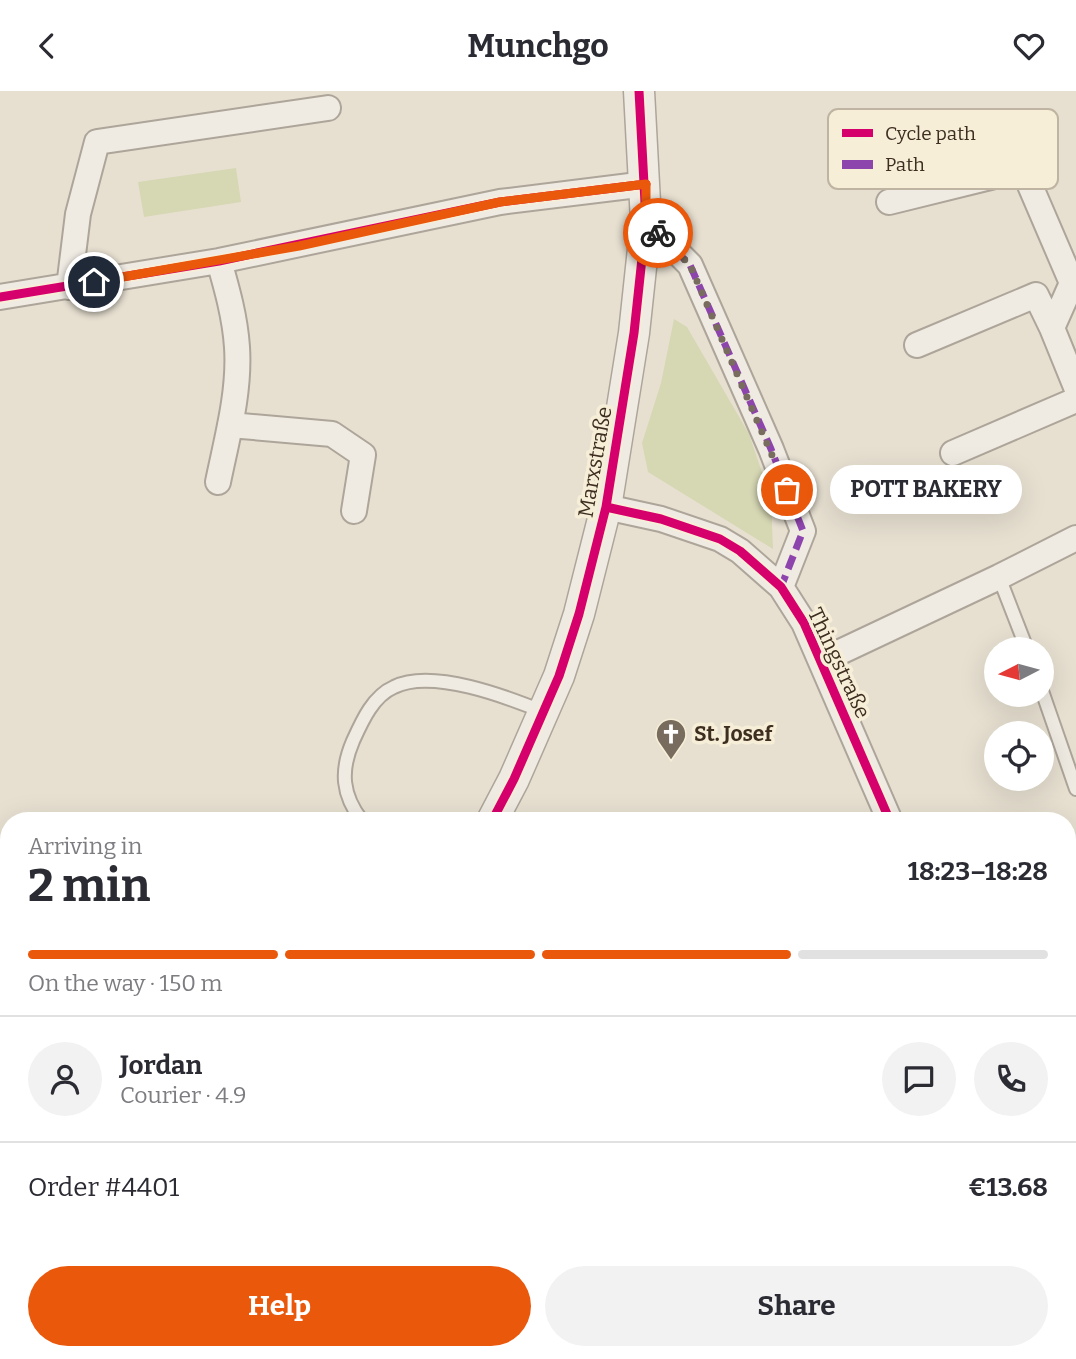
<!DOCTYPE html>
<meta charset="utf-8">
<style>
body{margin:0;font-family:Bitter,serif;background:#f2f2f3;color:#2b2b33;height:100vh;display:flex;flex-direction:column;font-size:26px;white-space:nowrap}
*{box-sizing:border-box;margin:0}
p{font-size:23px;color:#7c7c81}
.icon{flex:none;width:38px;height:38px;fill:none;stroke:currentColor;stroke-width:2;stroke-linecap:round;stroke-linejoin:round}
.map{position:relative;flex:1;overflow:hidden}
.side{position:absolute;left:0px;top:721px;width:1076px;height:548px;display:flex;flex-direction:column;background:#fff;border-radius:28px 28px 0 0;box-shadow:0 7px 28px #0002}
.side>*{flex:none}
.needle{width:46px;rotate:264deg}
.fabs{position:absolute;left:984px;top:546px;display:grid;gap:14px}
.fabs a{display:grid;place-items:center;width:70px;height:70px;border-radius:50%;background:#fff;box-shadow:0 7px 28px #0002;font-size:35px}
.pin{position:absolute;display:grid;place-items:center;width:60px;height:60px;color:#fff;margin:-30px;border:4px solid #fff;border-radius:50%;box-shadow:0 2px 7px #0007}
.courier{position:absolute;display:grid;place-items:center;width:70px;height:70px;margin:-35px;border:5px solid #ea580c;border-radius:50%;background:#fff;color:#222;box-shadow:0 2px 9px #0007}
.bubble{position:absolute;height:49px;border-radius:24px;background:#fff;box-shadow:0 7px 28px #0002;font-size:23px;font-weight:700;line-height:49px;text-align:center}
.headline em{font-style:normal;font-weight:700}
.headline div{display:flex;flex-direction:column-reverse}
.headline{display:flex;align-items:center;justify-content:space-between;height:119px;padding:0 28px}
h1{font-size:46px;font-weight:700;line-height:52px}
.bar{display:grid;grid-template-columns:repeat(4,1fr);gap:10px 7px;align-content:center;height:84px;padding:0 28px}
.bar i{height:9px;border-radius:5px;background:#e1e1e2}
.bar .current{background:#ea580c}
.bar p{grid-column:span 4}
.line{display:flex;align-items:center;gap:18px;padding:0 28px;border-top:2px solid #e1e1e2}
.line div{flex:1}
.round{display:grid;place-items:center;flex:none;width:74px;height:74px;border-radius:37px;background:#f2f2f3}
.primary-button{display:flex;gap:14px;margin-top:auto;padding:14px 28px}
.primary-button a{flex:1;height:80px;border-radius:42px;background:#ea580c;color:#fff;font-size:28px;font-weight:700;line-height:80px;text-align:center}
.primary-button a+a{background:#f2f2f3;color:#2b2b33}
header{display:flex;justify-content:space-between;align-items:center;height:91px;padding:0 28px;background:#fff;font-size:32px;font-weight:700}
.map>svg:first-child{display:block}
.green{fill:#d6d7b3}
.lines{fill:none;stroke-linecap:round;stroke-linejoin:round}
.service-casing{stroke:#ada599;stroke-width:16}
.minor-casing{stroke:#ada599;stroke-width:28}
.tertiary-casing{stroke:#ada599;stroke-width:33}
.service{stroke:#efebe3;stroke-width:12}
.minor{stroke:#efebe3;stroke-width:24}
.tertiary{stroke:#efebe3;stroke-width:30}
.quiet{stroke:#8e44ad;stroke-width:7;stroke-dasharray:14 7;stroke-linecap:butt}
.cycleway-casing{stroke:#f7eed8;stroke-width:13}
.cycleway{stroke:#d6006c;stroke-width:9}
.done{stroke:#786c5e;stroke-width:7;stroke-dasharray:0 12.6}
.route{stroke:#ea580c;stroke-width:9}
.labels{text-anchor:middle;stroke-width:7;stroke-linejoin:round;paint-order:stroke}
.street-label{font-size:21px;fill:#3d2e20;stroke:#f7eed8}
.poi-label{font-size:21px;font-weight:bold;fill:#3d2e20;stroke:#f7eed8;text-anchor:start}
.key{fill:#f7eed8;stroke:#bfb4a1;stroke-width:2}
.key-label{font-size:19px;fill:#3d2e20}
</style>
<header><svg class="icon" aria-label="back" viewBox="0 0 24 24"><path d="M15 5l-7 7 7 7"/></svg>Munchgo<svg class="icon" aria-label="heart" viewBox="0 0 24 24"><path d="M12 20l-8-8c-3-5 5-10 8-4 3-6 11-1 8 4z"/></svg></header>
<div class="map">
<svg width="1076" height="1268" viewBox="0 0 1076 1268">
<rect width="100%" height="100%" fill="#e7e0d1"/>
<path class="green" d="M236 77 241 111 144 126 138 91Z
M674 228 687 236 749 343 771 408 773 458 648 381 642 352 661 292Z"/>
<g class="lines">
<g class="service-casing">
<path id="service" d="M999 486 1027 558
M1041 597 1076 698
M362 730C342 704 340 680 353 650 362 630 373 605 394 596 432 577 507 606 544 621"/>
</g>
<g class="minor-casing">
<path id="minor" d="M889 111 1023 78 1072 192 1052 237 1076 296
M646 130 690 174 771 358 803 440 781 496
M69 196 78 123 97 51 328 17
M0 206 219 170 500 111 646 93
M917 254 1036 204 1052 237
M230 334 332 343 363 364 354 420
M953 362 1076 309
M218 391C227 347 240 301 237 256 235 226 227 198 219 170
M606 416 661 428 720 448 740 460 781 496 804 532 890 730
M821 570 999 486 1076 447
M0 914 9 918
M1068 1151H1076
M984 1260 985 1268
M416 1268 419 1260"/>
</g>
<g class="tertiary-casing">
<path id="tertiary" d="M492 730 514 688 559 585 579 523 606 416 634 242 646 130 639 0
M104 1268 109 1260"/>
</g>
<use href="#service" class="service"/>
<use href="#minor" class="minor"/>
<use href="#tertiary" class="tertiary"/>
<path class="quiet" d="M646 130 690 174 771 358 803 440 781 496"/>
<g class="cycleway-casing">
<path id="cycleway" d="M0 206 219 170 500 111 646 93
M606 416 661 428 720 448 740 460 781 496 804 532 890 730
M492 730 514 688 559 585 579 523 606 416 634 242 646 130 639 0"/>
</g>
<use href="#cycleway" class="cycleway"/>
</g>
<g class="lines">
<path class="done" d="M658 142 690 174 787 399"/>
<path class="route" d="M94 191 299 155 500 111 646 93V130L658 142"/>
</g>
<defs>
<g id="church-pin" transform="scale(1.575)"><path d="M0 17L-7.5 6A9.5 9.5 0 1 1 7.5 6Z" fill="#786c5e" stroke="#f7eed8"/><path d="M-1.2-6h2.4v3.5h3.3v2.4h-3.3V6h-2.4V-.1h-3.3v-2.4h3.3Z" fill="#fff"/></g>
</defs>
<g fill-rule="evenodd">
<use href="#church-pin" x="671" y="643"/>
</g>
<g class="labels">
<g class="street-label">
<text transform="translate(595 371) rotate(-80)" y="7">Marxstraße</text>
<text transform="translate(839 572) rotate(65)" y="7">Thingstraße</text>
</g>
<g class="poi-label">
<text x="694" y="650">St. Josef</text>
</g>
</g>
<rect x="828" y="18" width="230" height="80" rx="10" class="key"/>
<rect x="842" y="38" width="31" height="8" fill="#d6006c"/>
<rect x="842" y="69" width="31" height="9" fill="#8e44ad"/>
<g class="key-label">
<text x="885" y="49">Cycle path</text>
<text x="885" y="80">Path</text>
</g>
</svg>
<div class="fabs">
<a><svg class="needle" viewBox="-14 -14 28 28"><path d="M0-13l5 13h-10z" fill="#e53935"/><path d="M0 13l5-13h-10z" fill="#7c7c81"/></svg></a>
<a><svg class="icon" aria-label="locate" viewBox="0 0 24 24"><circle cx="12" cy="12" r="6"/><path d="M12 2v4M12 18v4M2 12h4M18 12h4"/></svg></a>
</div>
<div class="pin" style="left:787px;top:399px;background:#ea580c"><svg class="icon" aria-label="bag" viewBox="0 0 24 24"><path d="M5 8h14l-1 12H6zM9 8a3 3 0 0 1 6 0"/></svg></div>
<div class="pin" style="left:94px;top:191px;background:#1f2937"><svg class="icon" aria-label="home" viewBox="0 0 24 24"><path d="M3 11l9-7 9 7M6 9v11h12V9"/></svg></div>
<div class="courier" style="left:658px;top:142px"><svg class="icon" aria-label="bike" viewBox="0 0 24 24"><circle cx="6" cy="16" r="4"/><circle cx="18" cy="16" r="4"/><path d="M6 16l4-8h5l3 8M10 8l3 8H6M13 5h3"/></svg></div>
<div class="bubble" style="left:830px;top:374px;width:192px">POTT BAKERY</div>
<section class="side">
<div class="headline"><div><h1>2 min</h1><p>Arriving in</p></div><em>18:23–18:28</em></div>
<div class="bar"><i class="current"></i><i class="current"></i><i class="current"></i><i></i><p>On the way · 150 m</p></div>
<div class="line" style="height:126px"><a class="round"><svg class="icon" aria-label="person" viewBox="0 0 24 24"><circle cx="12" cy="8" r="4"/><path d="M4 21q1-7 8-7t8 7"/></svg></a><div><b>Jordan</b><p>Courier · 4.9</p></div><a class="round"><svg class="icon" aria-label="chat" viewBox="0 0 24 24"><path d="M4 5h16v11H9l-5 4z"/></svg></a><a class="round"><svg class="icon" aria-label="phone" viewBox="0 0 24 24"><path d="M5 4h4l2 5-3 2q2 4 5 5l2-3 5 2v4C11 20 4 13 5 4z"/></svg></a></div>
<div class="line" style="height:91px"><div>Order #4401</div><b>€13.68</b></div>
<div class="primary-button"><a>Help</a><a>Share</a></div>
</section>
</div>
